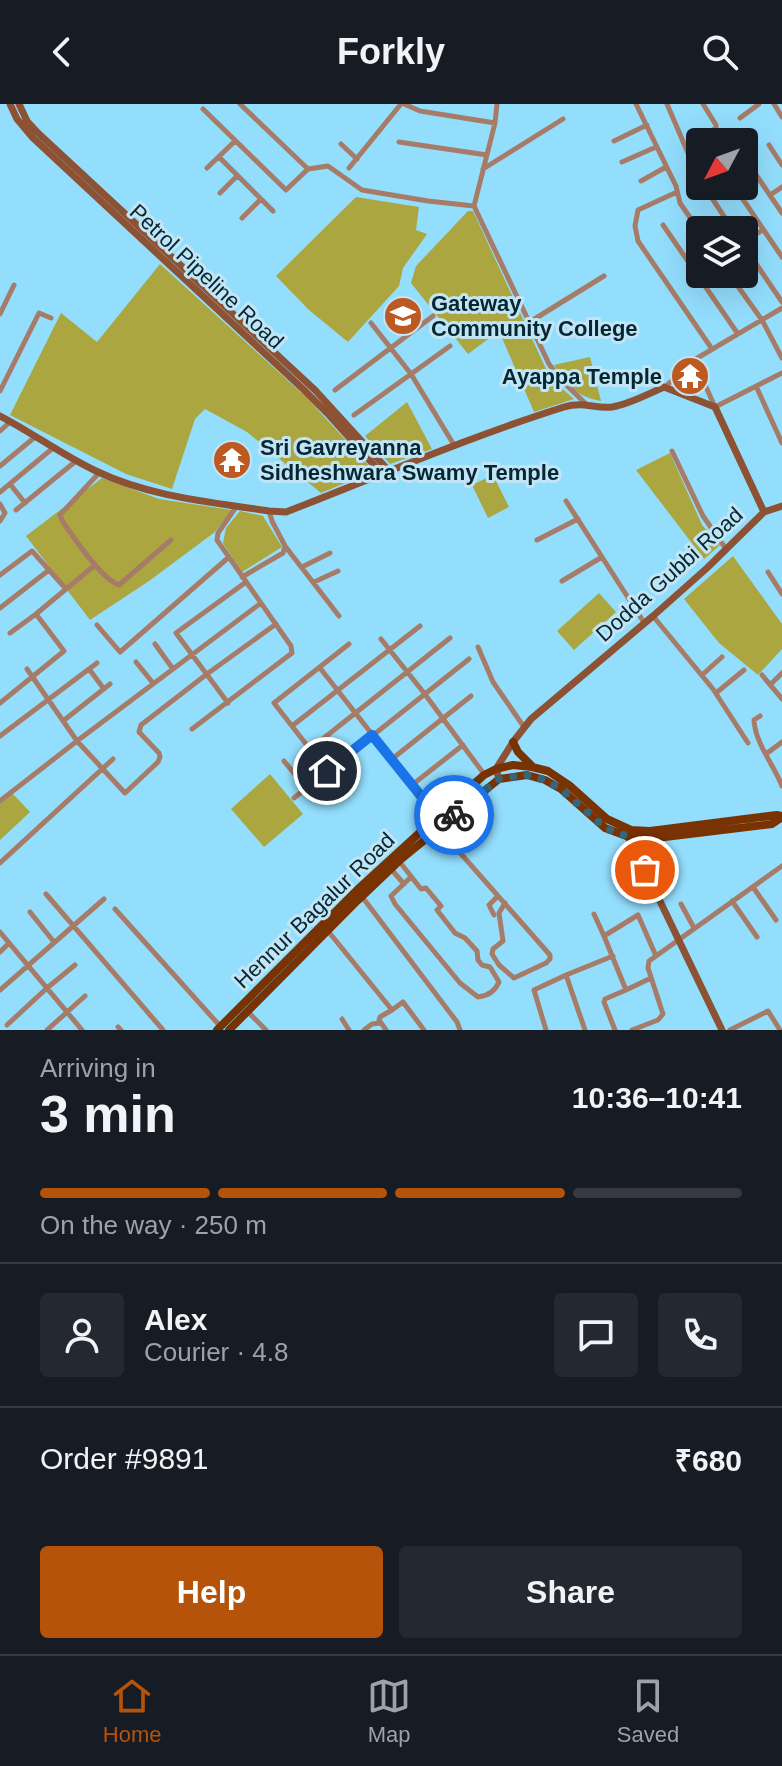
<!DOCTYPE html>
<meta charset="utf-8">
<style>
body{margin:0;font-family:Arial,sans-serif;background:#242831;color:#f1f3f6;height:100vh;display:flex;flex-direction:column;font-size:30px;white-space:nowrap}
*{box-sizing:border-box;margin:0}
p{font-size:26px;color:#9ea1a6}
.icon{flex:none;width:44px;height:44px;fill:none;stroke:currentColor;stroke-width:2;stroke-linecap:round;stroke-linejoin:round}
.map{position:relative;height:926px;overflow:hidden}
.panel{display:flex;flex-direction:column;background:#171b24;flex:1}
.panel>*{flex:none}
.needle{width:52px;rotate:229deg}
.fabs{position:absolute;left:686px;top:24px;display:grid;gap:16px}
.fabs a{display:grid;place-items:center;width:72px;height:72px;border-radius:8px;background:#171b24;box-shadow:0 8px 32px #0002;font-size:40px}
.pin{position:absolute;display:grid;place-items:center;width:68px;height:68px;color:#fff;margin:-34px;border:4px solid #fff;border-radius:50%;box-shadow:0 2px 8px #0007}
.courier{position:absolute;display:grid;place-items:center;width:80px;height:80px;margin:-40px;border:6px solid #1a73e8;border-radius:50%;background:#fff;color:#222;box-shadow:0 2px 10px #0007}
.summary em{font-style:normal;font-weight:800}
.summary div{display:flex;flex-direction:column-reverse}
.summary{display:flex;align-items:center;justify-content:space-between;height:136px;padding:0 40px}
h1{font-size:52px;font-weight:800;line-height:60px}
.bar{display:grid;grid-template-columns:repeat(4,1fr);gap:12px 8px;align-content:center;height:96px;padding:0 40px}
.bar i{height:10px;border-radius:6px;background:#363941}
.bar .current{background:#b45309}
.bar p{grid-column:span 4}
.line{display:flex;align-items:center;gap:20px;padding:0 40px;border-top:2px solid #363941}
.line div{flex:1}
.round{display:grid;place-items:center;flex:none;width:84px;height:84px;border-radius:8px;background:#242831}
.primary-button{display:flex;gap:16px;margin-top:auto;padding:16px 40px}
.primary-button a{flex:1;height:92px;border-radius:8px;background:#b45309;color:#fff;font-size:32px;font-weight:800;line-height:92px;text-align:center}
.primary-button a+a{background:#242831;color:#f1f3f6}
header{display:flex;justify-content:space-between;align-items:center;height:104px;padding:0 40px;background:#171b24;font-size:36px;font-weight:800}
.tabs{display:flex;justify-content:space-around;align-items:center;height:112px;border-top:2px solid #363941;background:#171b24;font-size:22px;color:#9ea1a6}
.tabs a{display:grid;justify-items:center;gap:4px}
.tabs .current{color:#b45309}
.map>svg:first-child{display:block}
.green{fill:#aba63f}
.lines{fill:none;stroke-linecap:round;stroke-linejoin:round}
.street{stroke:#a67c68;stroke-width:5}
.secondary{stroke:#8d5234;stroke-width:7}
.primary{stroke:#793201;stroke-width:8}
.done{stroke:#376679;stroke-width:8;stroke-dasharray:0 14.4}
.route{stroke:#1a73e8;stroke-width:10}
.labels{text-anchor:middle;stroke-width:6;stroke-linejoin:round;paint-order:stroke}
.street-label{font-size:22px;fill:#062632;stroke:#c2e5f5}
.poi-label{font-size:22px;font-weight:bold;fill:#062632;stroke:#c2e5f5;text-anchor:start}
</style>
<header><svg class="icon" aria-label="back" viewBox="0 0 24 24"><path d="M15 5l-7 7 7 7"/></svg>Forkly<svg class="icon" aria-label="search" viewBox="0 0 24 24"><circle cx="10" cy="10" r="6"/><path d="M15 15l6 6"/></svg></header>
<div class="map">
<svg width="782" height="926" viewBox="0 0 782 926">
<rect width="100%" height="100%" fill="#93defd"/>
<path class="green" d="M356 93 419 103 416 126 427 130 403 164 399 182 348 238 309 206 276 172Z
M468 107H473L546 265 558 281 574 295 534 308 499 227 468 250 411 179 416 162Z
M160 160 307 294 374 367 321 389 247 328 205 305 195 315 172 385 126 370 10 311 61 209 97 238Z
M590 253 601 297C576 292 567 283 554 261Z
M407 298 432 345 390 360 365 332Z
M670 349 702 421 720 441 704 455 636 366Z
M493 371 509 403 488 414 472 381Z
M102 374 159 395 232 406 215 428 149 477 90 516 26 432Z
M240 407 263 412 282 443 242 468 223 439 226 424Z
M733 452 782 520V545L758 571 719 539 684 495Z
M599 489 616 508 574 546 557 527Z
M270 670 303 710 264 743 231 705Z
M13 690 30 708 0 736V700Z"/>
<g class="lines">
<path class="street" d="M240 0 308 65
M404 0 420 7 495 19
M497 0 495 19 474 102 549 260 561 276 585 299
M636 0 676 82 680 99 700 128
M667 0 700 77
M703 0 716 21V24L707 30 710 38
M774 0 782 13
M203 5 286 86 308 65 328 62 362 86 428 97 474 102
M740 14 759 0
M614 37 647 21
M399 38 487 51
M341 40 357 55
M769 41 782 61
M219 53 273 107
M744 53 782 109
M622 58 656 43
M207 64 235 37
M349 64 401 0
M483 65 563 15
M641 77 666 63
M704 82 733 126
M734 82 782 153
M677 88 638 106 635 122 638 137 712 245
M220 89 237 72
M770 91 782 83
M242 114 261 95
M663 121 738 230
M744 137 763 126
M744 142 782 198
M729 170 762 216 782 254
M0 210 14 181
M371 219 411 270 454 341
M528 219 604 172
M694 256 715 303 782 269
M756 282 782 339
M665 283 694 256 782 204
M335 286 433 212
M0 287 39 209 51 214
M354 311 450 242
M0 327 10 318
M672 347 703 412 726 445
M0 362 35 333
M99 369 60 411 63 418C74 434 102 476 119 481L171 436
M10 380 25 399
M0 388 53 344
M566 397 645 520
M0 400 5 409 0 417
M16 406 76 357
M537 436 578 415
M285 442 339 512
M302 463 330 449
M768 468 782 490
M0 471 32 447 66 485
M242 473 283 449 285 442 272 417 269 407
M562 477 602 453
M314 478 338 467
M0 504 49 466
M653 512 713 585 748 639
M97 521 120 548 229 453
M10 529 36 510 95 461
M381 535 424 589 484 670
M155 540 173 565
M478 543 493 578 524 623
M136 558 153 579
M320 564 412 681 463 641
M27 565 77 637 125 689 158 658 160 653 159 649 139 628 141 621 207 570 276 520
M89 565 104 585
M702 571 722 553
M762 571 782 595
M770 581 782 569
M716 589 744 566
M0 599 64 547 36 510
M228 599 176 529 246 478
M760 612 754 616C755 639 774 661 782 682
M63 617 110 580
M292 622 420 522
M192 625 292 549 291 542 217 436 218 429 236 403
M0 632 97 559
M310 645 450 534
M766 650 782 638
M392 655 471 592
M284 657 306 684
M327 667 274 599 349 540
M412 681 437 712
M294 694 469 555
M0 697 77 637 261 499
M432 717 550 851V855L546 859 514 874 499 861 492 850 493 845 503 837 499 809 505 799
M399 757 421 785 426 784 441 802 437 806 455 829 465 834 477 847 478 856 482 861 490 863 499 878C495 887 488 892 478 893L460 879 395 800 391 792 411 773
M0 759 113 655
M391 765 404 780
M753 783 776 816
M46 790 163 926
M360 790 457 918 460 926
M732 797 757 833
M681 800 694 824
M115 805 220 922
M30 808 54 838
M594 810 604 832 638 811 656 852
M494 811 489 801 498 792
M328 827 392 906 380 913 379 916 386 926
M0 828 82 926
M604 832 626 886 651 874
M0 848 9 839
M0 886 104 795
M392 906 403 898 424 926
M248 908 266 926
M342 915 349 926
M7 921 47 884 75 861
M118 923 121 926
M47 926 85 892
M364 926 372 920 380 919
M546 926 534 886 566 871
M585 926 566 871 613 852
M615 926 604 898 605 895 626 886
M632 926 658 916 663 910 648 864 649 857 782 762
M730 926 768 907 780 926"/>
<path class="secondary" d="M10 0 17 15 33 34 303 285 327 309 382 370
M19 0 27 17 38 29 315 286 389 367
M0 312C33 329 62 351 96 367 150 393 211 398 269 407L286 408C379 372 469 333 564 303 584 297 594 305 612 303 630 300 648 290 664 283L715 303 764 408
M499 675 496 665 513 638 531 615 653 512 707 464 764 408 782 402
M629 734C630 738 629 741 630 745 630 753 638 761 645 766
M631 738C641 744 644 755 645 766L722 926"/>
<path class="primary" d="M513 638 518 648 532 662
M217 926 357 786 439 711 484 671 496 665 513 661 532 663 548 667 569 681 607 715 631 726 650 727 777 711 782 712
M229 926 357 797 399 757 499 675 527 671 545 676 561 685 605 724 629 733H665L772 720 782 713"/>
</g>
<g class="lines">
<path class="done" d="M454 711 499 675 527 671 545 676 561 685 605 724 629 733C630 737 629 740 630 744 630 753 638 761 645 766"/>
<path class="route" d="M327 667 372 631 437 712 432 717 438 724 454 711"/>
</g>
<defs>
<g id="university-disc" transform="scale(2)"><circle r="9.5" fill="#bd5a21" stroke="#c2e5f5"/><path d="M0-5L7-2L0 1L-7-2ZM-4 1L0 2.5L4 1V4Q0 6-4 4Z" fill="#fff"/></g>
<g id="temple-disc" transform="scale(2)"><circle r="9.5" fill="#bd5a21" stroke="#c2e5f5"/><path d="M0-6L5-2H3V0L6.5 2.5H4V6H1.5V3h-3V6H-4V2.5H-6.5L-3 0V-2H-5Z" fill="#fff"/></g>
</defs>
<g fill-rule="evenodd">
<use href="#university-disc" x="403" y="212"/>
<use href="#temple-disc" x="690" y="272"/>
<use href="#temple-disc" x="232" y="356"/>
</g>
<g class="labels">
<g class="street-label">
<text transform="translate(207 172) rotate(43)" y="8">Petrol Pipeline Road</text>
<text transform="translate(669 470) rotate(-42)" y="8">Dodda Gubbi Road</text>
<text transform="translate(314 806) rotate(-44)" y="8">Hennur Bagalur Road</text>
</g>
<g class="poi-label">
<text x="431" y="207">Gateway<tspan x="431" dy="25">Community College</tspan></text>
<text x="662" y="280" text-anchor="end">Ayappa Temple</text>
<text x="260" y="351">Sri Gavreyanna<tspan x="260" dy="25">Sidheshwara Swamy Temple</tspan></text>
</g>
</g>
</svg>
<div class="fabs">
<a><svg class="needle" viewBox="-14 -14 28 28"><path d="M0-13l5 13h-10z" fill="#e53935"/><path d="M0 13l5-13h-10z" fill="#9ea1a6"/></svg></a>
<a><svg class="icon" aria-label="layers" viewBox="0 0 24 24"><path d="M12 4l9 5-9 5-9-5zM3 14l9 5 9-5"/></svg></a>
</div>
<div class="pin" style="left:645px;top:766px;background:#ea580c"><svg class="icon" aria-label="bag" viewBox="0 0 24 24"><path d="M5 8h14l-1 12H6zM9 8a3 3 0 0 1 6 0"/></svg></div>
<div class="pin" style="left:327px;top:667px;background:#1f2937"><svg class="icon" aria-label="home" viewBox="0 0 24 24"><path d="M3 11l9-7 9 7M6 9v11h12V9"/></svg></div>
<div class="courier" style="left:454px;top:711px"><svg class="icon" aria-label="bike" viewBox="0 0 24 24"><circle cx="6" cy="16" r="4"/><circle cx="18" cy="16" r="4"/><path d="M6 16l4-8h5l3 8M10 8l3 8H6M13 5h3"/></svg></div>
</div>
<section class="panel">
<div class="summary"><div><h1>3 min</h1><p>Arriving in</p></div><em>10:36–10:41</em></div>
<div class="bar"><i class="current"></i><i class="current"></i><i class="current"></i><i></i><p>On the way · 250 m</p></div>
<div class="line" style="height:144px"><a class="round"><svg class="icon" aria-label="person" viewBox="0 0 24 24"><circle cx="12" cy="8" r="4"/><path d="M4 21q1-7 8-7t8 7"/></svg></a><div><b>Alex</b><p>Courier · 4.8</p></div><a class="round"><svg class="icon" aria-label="chat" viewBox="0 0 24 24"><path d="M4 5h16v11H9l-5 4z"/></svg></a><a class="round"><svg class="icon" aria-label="phone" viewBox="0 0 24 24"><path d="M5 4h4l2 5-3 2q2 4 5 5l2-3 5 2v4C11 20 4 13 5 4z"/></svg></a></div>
<div class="line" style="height:104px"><div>Order #9891</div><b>₹680</b></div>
<div class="primary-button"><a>Help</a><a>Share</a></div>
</section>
<nav class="tabs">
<a class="current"><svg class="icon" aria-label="home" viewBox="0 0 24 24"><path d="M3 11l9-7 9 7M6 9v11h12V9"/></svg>Home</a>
<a><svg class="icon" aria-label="map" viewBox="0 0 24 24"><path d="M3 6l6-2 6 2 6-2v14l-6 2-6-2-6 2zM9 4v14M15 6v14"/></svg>Map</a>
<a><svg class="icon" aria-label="saved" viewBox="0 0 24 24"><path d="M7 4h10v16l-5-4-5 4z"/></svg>Saved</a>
</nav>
